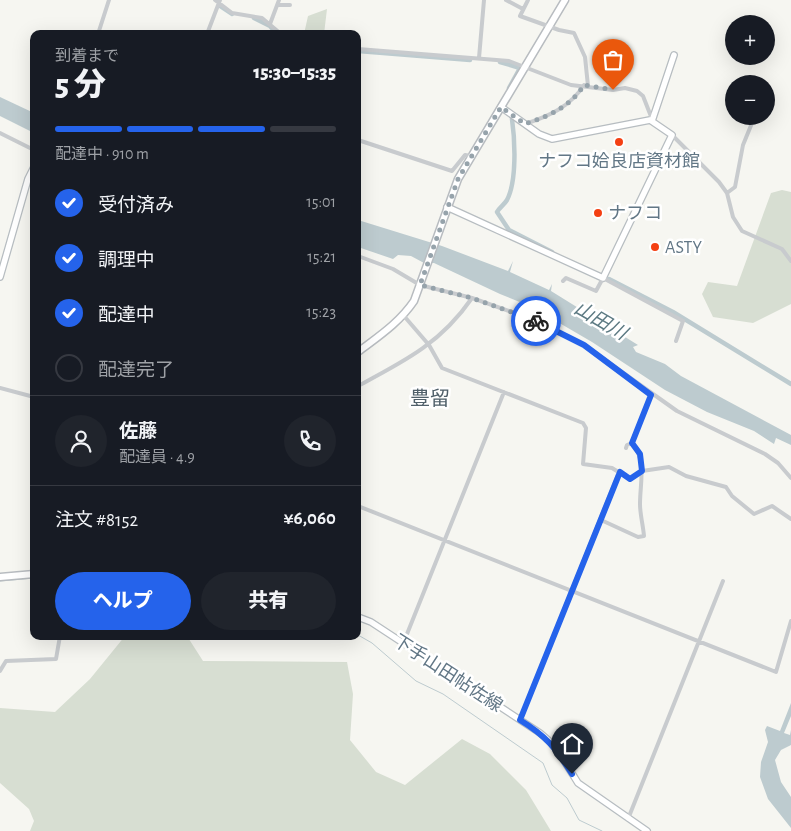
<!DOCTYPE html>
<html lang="ja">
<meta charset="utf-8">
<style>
body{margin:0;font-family:"Alegreya Sans","Noto Sans JP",sans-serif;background:#20242c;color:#f1f3f6;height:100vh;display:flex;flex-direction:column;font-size:19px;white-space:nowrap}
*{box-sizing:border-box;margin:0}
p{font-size:16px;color:#9ea1a6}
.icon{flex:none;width:28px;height:28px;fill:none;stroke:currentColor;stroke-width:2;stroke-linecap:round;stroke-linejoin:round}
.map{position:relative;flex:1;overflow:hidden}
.sheet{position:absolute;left:30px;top:30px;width:331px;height:610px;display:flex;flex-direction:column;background:#171b24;border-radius:10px;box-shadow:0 5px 20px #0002}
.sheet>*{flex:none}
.controls{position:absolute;left:725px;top:15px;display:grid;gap:10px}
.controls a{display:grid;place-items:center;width:50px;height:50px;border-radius:50%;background:#171b24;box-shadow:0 5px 20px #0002;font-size:25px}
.pin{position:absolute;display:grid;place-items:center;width:42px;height:42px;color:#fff;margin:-51px -21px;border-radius:50% 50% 50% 0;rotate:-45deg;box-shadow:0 0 5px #0007}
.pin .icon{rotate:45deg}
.courier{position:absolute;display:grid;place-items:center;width:50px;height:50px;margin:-25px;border:4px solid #2563eb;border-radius:50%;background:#fff;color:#222;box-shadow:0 1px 6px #0007}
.headline em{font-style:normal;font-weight:800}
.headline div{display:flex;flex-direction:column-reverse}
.headline{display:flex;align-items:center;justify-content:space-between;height:85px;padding:0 25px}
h1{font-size:32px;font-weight:800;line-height:38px}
.bar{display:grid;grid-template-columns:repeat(4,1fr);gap:8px 5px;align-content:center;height:60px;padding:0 25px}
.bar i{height:6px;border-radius:4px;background:#363941}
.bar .on{background:#2563eb}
.bar p{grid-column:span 4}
.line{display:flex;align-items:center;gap:12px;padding:0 25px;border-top:1px solid #363941}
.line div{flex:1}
.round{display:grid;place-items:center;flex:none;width:52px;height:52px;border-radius:26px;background:#20242c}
ol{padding:0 25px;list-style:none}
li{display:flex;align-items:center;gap:15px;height:55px}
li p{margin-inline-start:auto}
li .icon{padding:5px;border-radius:50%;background:#2563eb;color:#fff;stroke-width:4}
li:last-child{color:#9ea1a6}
li i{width:28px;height:28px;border:2px solid #363941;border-radius:50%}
.button{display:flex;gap:10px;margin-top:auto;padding:10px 25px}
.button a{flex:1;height:58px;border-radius:30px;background:#2563eb;color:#fff;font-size:20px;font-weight:800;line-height:58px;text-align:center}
.button a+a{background:#20242c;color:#f1f3f6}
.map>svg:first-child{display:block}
.green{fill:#d7ded2}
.water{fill:#bdcbcf}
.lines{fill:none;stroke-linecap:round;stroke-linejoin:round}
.stream{stroke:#bdcbcf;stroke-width:1}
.canal{stroke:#bdcbcf;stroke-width:4.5}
.secondary-casing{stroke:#b7bdc1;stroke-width:8}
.primary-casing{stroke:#b8bcc0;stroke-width:9}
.street{stroke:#c8cbce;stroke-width:4}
.secondary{stroke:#fff;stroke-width:5.5}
.primary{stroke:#fff;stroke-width:6}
.done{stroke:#96a3ab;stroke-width:5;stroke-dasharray:0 9}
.route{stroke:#2563eb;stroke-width:6}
.poi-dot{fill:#f44013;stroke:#fff;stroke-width:2}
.labels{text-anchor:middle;stroke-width:5;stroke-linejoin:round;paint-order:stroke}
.poi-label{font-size:18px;fill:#627786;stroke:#fff;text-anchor:start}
.street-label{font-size:18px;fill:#627786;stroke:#fff}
.water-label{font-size:19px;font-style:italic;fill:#5d7a83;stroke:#fff}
.quarter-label{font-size:20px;fill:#50606a;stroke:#fff}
</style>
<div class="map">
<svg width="791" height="831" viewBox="0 0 791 831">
<rect width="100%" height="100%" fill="#f6f6f1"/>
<path class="green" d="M327 9 324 34H304L308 16Z
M782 190 791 192V304L753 323 713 317 702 294 708 282 737 286 771 193Z
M125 636H187L203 661 347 662 353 694 350 740 376 772 405 785 462 739 490 754 526 790 551 831H30L34 821 29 809 0 783V708L55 712 90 679Z"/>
<path class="water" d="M0 97 34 113V133L0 116Z
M358 220 442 246 508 271 513 261 510 272 549 290 552 284 551 291 638 345 633 347 636 352 665 364 681 376 791 435V445L776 438 774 444 754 431 707 412 665 390 592 342 532 307 500 294 434 263H424L411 256 398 255 393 259 358 247Z
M791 703V716L784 733 790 735 791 730V745L781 750 775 760 781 782 791 797V828L768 799 760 777 761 762 768 742 765 730 767 726 780 731Z"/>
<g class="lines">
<path class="stream" d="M0 581 34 578
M358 635 372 643 416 681 443 694 543 763 552 785 567 798 579 820 602 831"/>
<path class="canal" d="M220 6 232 14
M254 18 270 26 277 34
M358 51 470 60
M500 62 520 68 509 88
M512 119C515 140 517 181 507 200 504 205 499 208 497 212L509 230 552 252
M609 279 673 312 791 384"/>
<g class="secondary-casing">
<path id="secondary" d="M652 121 674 55
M447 207 603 278 672 135 650 120 552 139 539 134 501 107
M0 277 28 179 34 167
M358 617 371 622 540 733 555 746 578 783 647 831"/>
</g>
<g class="primary-casing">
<path id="primary" d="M358 352C379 336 399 323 414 301L458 179 565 0
M0 577 34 574"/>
</g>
<path class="street" d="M215 0 232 13 262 18 281 34
M506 0 523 9
M528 0 520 16 559 30 574 33 585 57 588 86
M279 5H290
M270 24 279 0
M98 34 109 0
M207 34 220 0
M358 49 509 61 571 85 613 90 625 88 637 91 643 96 652 119
M479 58 484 0
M525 124C549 116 570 107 584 85
M0 133 34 150
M672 135 719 182 727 193 733 217 742 231 782 249 791 261
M358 140 452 171 465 155 471 156
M727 193 735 187 743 145 752 123
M358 256 393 269 420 285 472 298 537 321 584 345 677 411 765 454 778 463 791 478
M563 281 566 278 596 291 603 278 683 321 676 341
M404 316 429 345 442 368 583 423 586 428 583 464 612 468 630 479 642 471 669 467 686 476 726 487 732 496 754 514 772 506 791 519
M358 386C405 361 441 343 472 298
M0 388 34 397
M626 448 627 445 632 443
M358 506 776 672 791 621
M601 520 638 537 644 536C643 525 640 514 640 504 640 482 647 461 632 443L651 395
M403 644 504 392
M0 671 6 661 56 659 60 636
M520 720 619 472
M628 819 723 581"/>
<use href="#secondary" class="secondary"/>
<use href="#primary" class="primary"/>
</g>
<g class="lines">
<path class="done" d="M536 321 472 298 420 285 458 179 501 107 525 124C549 116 570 107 584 85L613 90"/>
<path class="route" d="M536 321 584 345 651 395 632 443 640 454 642 471 630 479 620 472 520 720C546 736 556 748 572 774"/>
</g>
<g class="poi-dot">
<circle cx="619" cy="142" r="5"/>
<circle cx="598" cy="213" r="5"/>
<circle cx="655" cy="247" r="5"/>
</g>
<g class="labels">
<g class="poi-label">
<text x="619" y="167" text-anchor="middle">ナフコ姶良店資材館</text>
<text x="608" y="219">ナフコ</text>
<text x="665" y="253">ASTY</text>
</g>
<g class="street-label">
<text transform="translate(448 673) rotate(33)" y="6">下手山田帖佐線</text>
</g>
<g class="water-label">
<text transform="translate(601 320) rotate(30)" y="7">山田川</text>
</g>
<g class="quarter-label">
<text x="430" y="405">豊留</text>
</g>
</g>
</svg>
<div class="controls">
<a>+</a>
<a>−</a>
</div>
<div class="pin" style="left:613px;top:90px;background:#ea580c"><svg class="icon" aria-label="bag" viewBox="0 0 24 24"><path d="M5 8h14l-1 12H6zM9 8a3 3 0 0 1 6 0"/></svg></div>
<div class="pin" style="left:572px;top:774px;background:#1f2937"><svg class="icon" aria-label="home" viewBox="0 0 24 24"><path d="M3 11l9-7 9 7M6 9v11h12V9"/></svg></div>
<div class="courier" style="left:536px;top:321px"><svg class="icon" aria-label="bike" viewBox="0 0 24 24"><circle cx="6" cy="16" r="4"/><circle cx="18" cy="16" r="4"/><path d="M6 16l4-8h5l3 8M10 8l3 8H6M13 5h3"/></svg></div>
<section class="sheet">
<div class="headline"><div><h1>5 分</h1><p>到着まで</p></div><em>15:30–15:35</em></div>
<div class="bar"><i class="on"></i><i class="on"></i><i class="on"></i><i></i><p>配達中 · 910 m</p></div>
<ol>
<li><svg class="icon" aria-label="check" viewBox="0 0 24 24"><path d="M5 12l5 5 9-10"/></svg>受付済み<p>15:01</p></li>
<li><svg class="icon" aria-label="check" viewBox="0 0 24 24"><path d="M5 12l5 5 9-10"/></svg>調理中<p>15:21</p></li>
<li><svg class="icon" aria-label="check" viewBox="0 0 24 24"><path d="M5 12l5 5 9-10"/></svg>配達中<p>15:23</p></li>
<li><i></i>配達完了</li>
</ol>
<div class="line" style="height:90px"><a class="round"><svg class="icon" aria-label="person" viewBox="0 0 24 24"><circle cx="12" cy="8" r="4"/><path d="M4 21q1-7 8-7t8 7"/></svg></a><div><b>佐藤</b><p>配達員 · 4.9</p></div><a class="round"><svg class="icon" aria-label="phone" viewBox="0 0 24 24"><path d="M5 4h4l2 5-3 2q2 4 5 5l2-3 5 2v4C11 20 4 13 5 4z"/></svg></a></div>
<div class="line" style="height:65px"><div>注文 #8152</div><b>¥6,060</b></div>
<div class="button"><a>ヘルプ</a><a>共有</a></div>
</section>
</div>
